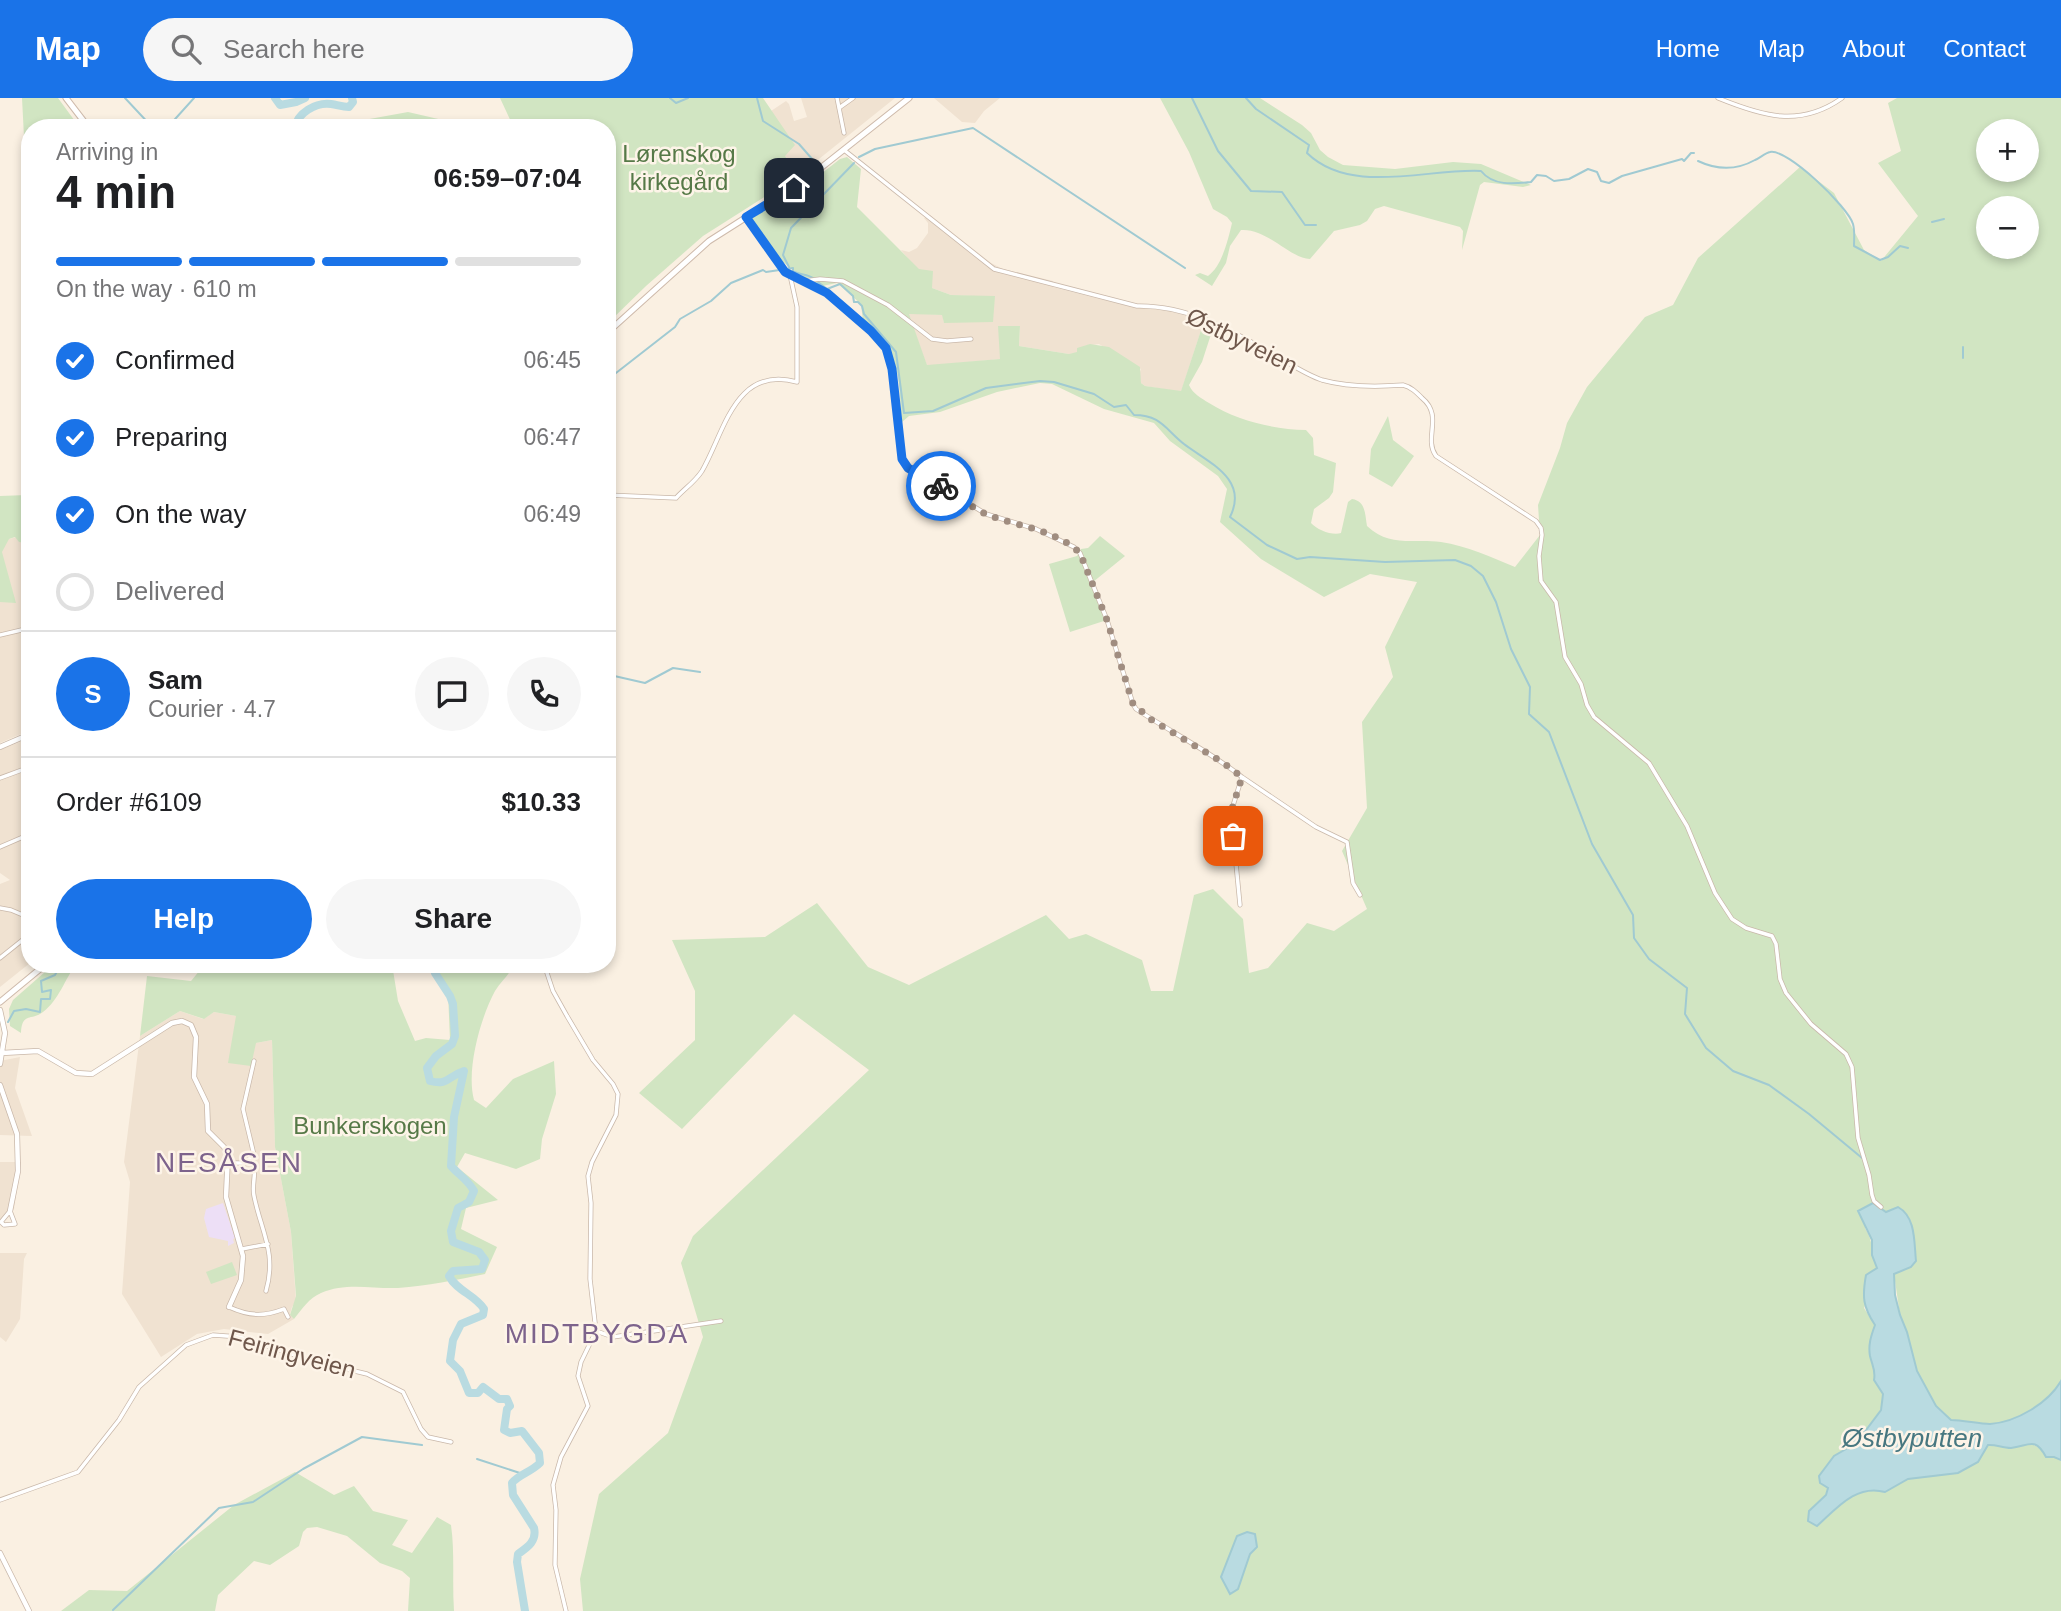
<!DOCTYPE html>
<meta charset="utf-8">
<style>
body{margin:0;font-family:Arial,sans-serif;background:#f6f6f6;color:#202124;height:100vh;display:flex;flex-direction:column;font-size:26px;white-space:nowrap}
*{box-sizing:border-box;margin:0}
p{font-size:23px;color:#757577}
.icon{flex:none;width:38px;height:38px;fill:none;stroke:currentColor;stroke-width:2;stroke-linecap:round;stroke-linejoin:round}
.map{position:relative;flex:1;overflow:hidden}
.side{position:absolute;left:21px;top:21px;width:595px;height:854px;display:flex;flex-direction:column;background:#fff;border-radius:28px;box-shadow:0 4px 10px #0003}
.side>*{flex:none}
.buttons{position:absolute;left:1976px;top:21px;display:grid;gap:14px}
.buttons a{display:grid;place-items:center;width:63px;height:63px;border-radius:50%;background:#fff;box-shadow:0 4px 10px #0003;font-size:35px}
.pin{position:absolute;display:grid;place-items:center;width:60px;height:60px;color:#fff;margin:-30px;border-radius:14px;box-shadow:0 4px 10px #0006}
.courier{position:absolute;display:grid;place-items:center;width:70px;height:70px;margin:-35px;border:5px solid #1a73e8;border-radius:50%;background:#fff;color:#222;box-shadow:0 2px 9px #0007}
.head em{font-style:normal;font-weight:700}
.head div{display:flex;flex-direction:column-reverse}
.head{display:flex;align-items:center;justify-content:space-between;height:119px;padding:0 35px}
h1{font-size:46px;font-weight:700;line-height:52px}
.bar{display:grid;grid-template-columns:repeat(4,1fr);gap:10px 7px;align-content:center;height:84px;padding:0 35px}
.bar i{height:9px;border-radius:5px;background:#e0e0e0}
.bar .on{background:#1a73e8}
.bar p{grid-column:span 4}
.line{display:flex;align-items:center;gap:18px;padding:0 35px;border-top:2px solid #e0e0e0}
.line div{flex:1}
.round{display:grid;place-items:center;flex:none;width:74px;height:74px;border-radius:37px;background:#f6f6f6}
ol{padding:0 35px;list-style:none}
li{display:flex;align-items:center;gap:21px;height:77px}
li p{margin-inline-start:auto}
li .icon{padding:7px;border-radius:50%;background:#1a73e8;color:#fff;stroke-width:4}
li:last-child{color:#757577}
li i{width:38px;height:38px;border:4px solid #e0e0e0;border-radius:50%}
.action{display:flex;gap:14px;margin-top:auto;padding:14px 35px}
.action a{flex:1;height:80px;border-radius:42px;background:#1a73e8;color:#fff;font-size:28px;font-weight:700;line-height:80px;text-align:center}
.action a+a{background:#f6f6f6;color:#202124}
header{display:flex;align-items:center;gap:42px;box-sizing:border-box;height:98px;padding:0 35px;background:#1a73e8;color:#fff}
header strong{font-size:33px}
nav{display:flex;gap:38px;margin-inline-start:auto;font-size:24px}
.search{width:490px;height:63px;background:#f6f6f6;display:flex;align-items:center;gap:18px;box-sizing:border-box;padding:0 24px;border-radius:38px;color:#757577;font-size:26px}
.map>svg:first-child{display:block}
.residential{fill:#f0e2d1}
.education{fill:#eddff6}
.green{fill:#d1e5c2;fill-rule:evenodd}
.water{fill:#b9dbe1;stroke:#a0cad2;stroke-width:2}
.lines{fill:none;stroke-linecap:round;stroke-linejoin:round}
.stream{stroke:#a0cad2;stroke-width:2}
.river{stroke:#b9dbe1;stroke-width:8}
.minor-casing{stroke:#c9b8aa;stroke-width:5}
.tertiary-casing{stroke:#c9b8aa;stroke-width:6}
.secondary-casing{stroke:#cebaab;stroke-width:7}
.minor{stroke:#fff;stroke-width:3.5}
.tertiary{stroke:#fff;stroke-width:4.5}
.secondary{stroke:#fff;stroke-width:5}
.done{stroke:#a08d80;stroke-width:7;stroke-dasharray:0 12.6}
.route{stroke:#1a73e8;stroke-width:9}
.labels{text-anchor:middle;stroke-width:5;stroke-linejoin:round;paint-order:stroke}
.park-label{font-size:24px;fill:#567947;stroke:#fdf4e8}
.street-label{font-size:24px;fill:#6f574b;stroke:#fdf4e8}
.water-label{font-size:26px;font-style:italic;fill:#477780;stroke:#fdf4e8}
.quarter-label{font-size:28px;letter-spacing:2px;fill:#7d638c;stroke:#fdf4e8}
</style>
<header>
<strong>Map</strong>
<div class="search"><svg class="icon" aria-label="search" viewBox="0 0 24 24"><circle cx="10" cy="10" r="6"/><path d="M15 15l6 6"/></svg>Search here</div>
<nav><a>Home</a><a>Map</a><a>About</a><a>Contact</a></nav>
</header>
<div class="map">
<svg width="2061" height="1513" viewBox="0 0 2061 1513">
<rect width="100%" height="100%" fill="#faf0e2"/>
<path class="residential" d="M801 0H895L799 77 785 58 771 13 786 3 789 6 794 23 807 19Z
M934 0H1000L984 13 975 25 962 24Z
M930 117 991 165 1003 171 1053 183V189L1096 200 1135 209H1156L1204 223 1181 294 1145 288 1141 285 1139 277 1141 271 1099 246 1084 248 1080 255 1069 256 1019 248 1020 228 1001 261 927 268 908 215 943 217 944 225 995 199 951 197 932 190 901 152 909 154 917 150 928 135V125L924 120Z
M30 436V632L0 645V443Z
M30 640V865L0 889V786L10 782 0 775V652Z
M180 913 203 921 214 914 236 918 256 945 272 942 275 1049 291 1134 296 1203 292 1209 290 1216 294 1221 268 1236 224 1231 197 1236 161 1259 122 1196 130 1084 124 1064 140 938Z
M20 959 15 990 32 1038 0 1037V963Z
M0 1064H21L14 1111 0 1126Z
M0 1155H27L24 1161 20 1221 6 1244 0 1239Z"/>
<path class="education" d="M223 1105 235 1140 233 1141 234 1145 228 1148V1143L209 1139 204 1120 206 1111Z"/>
<path class="green" d="M22 0H58L80 30H30V52L24 39Z
M500 0H763L795 47 785 58 799 77 703 138 646 188 607 226V30H514Z
M1160 0H1260L1302 27 1311 35 1320 52 1328 59 1343 67 1395 71 1453 64 1481 66 1531 87 1523 89 1484 84 1480 87 1462 152 1463 133 1460 129 1384 108 1375 111 1367 123 1360 127 1334 133 1310 161C1289 160 1267 130 1241 132L1230 148 1226 165 1212 188 1195 177 1200 175 1208 178C1222 168 1228 142 1232 125L1227 119 1213 111 1189 54Z
M1897 0H2061V1283C2048 1305 2016 1324 1990 1326 1980 1326 1963 1322 1951 1322L1936 1308 1917 1273 1907 1234 1900 1217 1894 1176 1911 1169C1912 1148 1919 1120 1898 1109L1886 1114 1874 1105 1865 1130C1874 1144 1871 1155 1877 1171L1864 1210 1875 1227C1871 1238 1868 1247 1870 1258 1872 1267 1876 1272 1874 1282 1877 1286 1882 1292 1883 1297 1886 1319 1851 1348 1834 1358L1826 1397 1809 1413 1818 1428C1838 1410 1856 1386 1885 1394L1908 1381 1958 1375 1978 1364 1988 1347 2012 1350 2030 1345 2061 1362V1513H583L580 1481 599 1396 668 1335 703 1239 681 1165 693 1138 869 972 794 916 682 1031 639 995 695 942V893L672 842 765 839 817 805 868 869 909 887 1046 817 1069 841 1086 836 1142 862 1151 893H1173L1194 797 1213 791 1243 821 1249 875 1268 870 1307 825 1334 833 1367 811 1342 753 1367 710 1362 624 1393 579 1385 549 1417 484 1370 476 1324 499 1261 461 1220 424 1227 391 1218 378 1170 343 1154 325 1104 311 1052 286 1040 285 997 294 940 314 909 318 902 324C898 280 902 253 863 223L861 206 837 185 822 188C783 169 773 157 750 121L803 90 840 61 847 59 861 71 857 109 919 171 933 173 932 190 951 197 995 198 993 224 944 225 942 217 909 216 927 267 1000 261 998 228H1020L1019 248 1069 256 1077 254V250L1090 246 1109 249 1140 269 1141 285 1145 288 1181 293 1204 223 1214 227 1202 264 1189 287C1193 296 1201 300 1209 305 1238 323 1272 331 1306 332L1313 340 1314 357 1336 365 1333 394 1329 400 1314 411 1311 425C1317 432 1333 438 1341 435L1348 404 1352 401C1366 403 1365 417 1367 428 1390 450 1413 440 1441 444 1467 448 1491 459 1515 469L1540 437 1538 407 1560 350 1567 325 1587 289 1645 219 1673 207 1698 160 1800 69 1834 95 1864 152 1881 163 1918 118 1878 65 1901 53 1888 5ZM1988 33H2026V72H1988ZM1988 110H2026V149H1988ZM1250 1456 1238 1491 1221 1479 1226 1470Z
M408 14 447 23 449 28 428 25 421 30H363L364 22Z
M1388 318 1393 342 1414 358 1392 389 1369 376 1371 351Z
M27 397 30 398V449L26 445 19 444 15 439 9 441 2 454 16 505 0 504V398Z
M1100 438 1125 458 1093 484 1107 522 1070 534 1049 466 1077 458 1081 451 1088 450Z
M54 866H76C65 881 59 902 43 914 31 923 22 914 21 935L10 928 9 911 13 902Z
M205 866H392L398 903 415 943 426 940 450 942 448 894 437 880 433 866H514C509 878 501 883 495 893 480 921 466 972 474 1002L486 1010 513 981 554 963 556 996 542 1041 540 1061 516 1071 465 1055 457 1069 498 1102 466 1110 461 1131 497 1149 485 1176C456 1182 427 1188 398 1190 372 1191 346 1184 321 1195 309 1200 302 1211 294 1221L290 1217 296 1198 291 1134 275 1049 272 942 256 945 251 968 228 965 236 918 214 914 204 921 180 913 140 938 147 878 191 883Z
M232 1164 237 1177 211 1186 206 1174Z
M295 1374 334 1397 354 1388 373 1413 408 1422 392 1447 412 1455 437 1419 451 1427C455 1455 452 1484 454 1513H408L410 1480 402 1473 380 1465 347 1438 317 1429 307 1430 303 1434 299 1448 270 1467 254 1463 218 1497 215 1513H61L89 1492 127 1493 234 1407Z"/>
<path class="water" d="M1873 1105 1886 1114 1898 1109C1916 1119 1914 1144 1916 1163L1911 1169 1894 1176 1895 1197 1900 1217 1907 1234 1917 1273 1936 1308 1951 1322C1963 1322 1979 1326 1990 1326 2017 1324 2048 1305 2061 1283V1362L2054 1359H2046C2035 1338 2029 1348 2011 1350 2002 1350 1995 1346 1988 1347L1978 1364 1958 1375 1908 1381 1885 1394C1856 1386 1837 1410 1817 1428L1808 1423 1809 1413 1826 1397 1828 1390 1820 1385 1819 1378 1834 1358 1846 1351 1866 1332 1881 1312 1883 1296 1874 1282C1876 1272 1872 1267 1870 1258 1868 1247 1871 1238 1875 1227 1863 1209 1862 1199 1866 1177L1877 1170 1872 1157V1142L1858 1113Z
M1247 1434 1255 1436 1257 1449 1250 1456 1238 1491 1230 1496 1221 1479 1237 1438Z"/>
<g class="lines">
<path class="stream" d="M125 0 153 30
M670 0 676 5 688 0
M757 0 763 23 799 46 813 62
M1192 0 1218 53 1251 93 1282 94 1305 127H1316
M1246 0 1256 11 1309 47 1307 55C1351 98 1427 70 1481 73 1493 88 1513 86 1531 84L1537 77 1546 78 1554 83 1569 81 1588 71 1597 74 1601 83 1609 85 1622 78 1682 61 1684 63 1691 55H1694
M167 30 194 0
M859 59 875 51 973 30 1185 170
M1698 63C1717 72 1737 72 1755 62 1760 60 1765 55 1770 54 1787 50 1848 109 1853 126 1855 133 1854 141 1854 148L1880 162 1888 159 1900 148 1908 150
M1932 124 1944 121
M789 169 783 157 791 130 854 65
M818 184 827 191 840 186 853 198 854 204H858L862 208 864 216 896 254 904 315 933 313 986 290 1040 283 1054 284 1094 296 1114 309 1126 307 1134 317C1161 317 1165 331 1184 346 1209 365 1249 381 1230 419L1267 447 1297 461 1310 459 1385 464 1455 462 1471 468 1483 478 1496 504 1511 551 1530 589 1529 616 1549 634 1592 746 1633 817 1634 840 1649 861 1687 890 1685 916 1706 950 1733 973 1769 987 1809 1016 1862 1060
M1963 260V249
M607 282 675 229 680 221 711 203 731 185 763 172 766 174 793 170V173C800 177 807 176 813 180
M607 575 610 577 645 585 673 570 700 574
M8 924 14 913 26 911 40 914 41 901H50L51 892 42 894 41 883 55 877 61 866
M477 1361 526 1377
M113 1512 219 1410 253 1404 303 1371 362 1339 422 1347"/>
<path class="river" d="M275 0 280 7 296 4 305 0
M295 30C297 15 316 4 331 6 338 7 342 9 349 9L353 4 352 0
M432 866 435 875 450 898 453 906 455 938 452 946 436 958 427 970 430 983C448 988 448 978 464 973L454 1019 451 1068C459 1077 468 1082 474 1093L469 1104 458 1110 451 1133 453 1144 479 1154 485 1162 482 1171 453 1173 449 1178C457 1193 475 1197 484 1211L483 1217 461 1226 453 1242 450 1263 460 1273 469 1295H478L483 1289 499 1301H507L510 1308 507 1311 504 1332 510 1335 522 1333 539 1355 540 1365C531 1374 518 1377 512 1385L513 1397 534 1430C537 1443 528 1449 518 1456L517 1464 525 1513"/>
<g class="minor-casing">
<path id="minor" d="M837 0 844 35
M1718 0C1762 18 1800 30 1842 0
M839 10 853 0
M844 52 994 171 1137 208C1190 207 1234 234 1278 259 1292 267 1307 277 1322 282 1347 289 1377 289 1403 287 1411 289 1416 294 1422 300 1444 318 1423 340 1436 358L1536 423 1541 430 1542 437 1539 458 1541 483 1556 504 1565 559 1581 586 1587 607 1594 619 1649 665 1687 728 1715 795 1732 821 1746 830 1772 838 1776 846 1780 881 1786 895 1811 926 1846 956 1852 969 1858 1040 1869 1077 1872 1097 1874 1103 1881 1109
M746 119 785 174 827 195 871 233 886 250 892 271 900 352 903 365 986 416 1036 431 1074 449 1080 455 1107 522 1133 606 1136 611C1171 634 1209 653 1242 679L1231 714 1240 807
M804 183 820 181 843 183 888 207 932 241 947 243 971 241
M607 397 676 400C684 391 695 384 702 373 725 333 735 267 797 284V209L790 177
M29 472H30
M0 537 30 530
M1242 679 1316 729 1347 744 1353 785 1360 797
M0 680 30 669
M0 749 30 736
M0 810 11 812 30 820
M0 860 25 840 30 828
M544 866 553 893 567 918 593 962 613 986 618 996 616 1017 592 1064 588 1078 591 1105 590 1181 596 1233 581 1264 578 1278 588 1308 561 1359 553 1387 556 1412 555 1467 566 1513
M250 1061C259 1073 251 1084 254 1098 261 1133 277 1155 266 1193
M229 1065H244L254 1057 243 1011 254 963
M10 1113 15 1126 4 1127 1 1124Z
M242 1151 268 1146
M229 1209C249 1218 263 1219 284 1211L288 1219
M596 1233 613 1239 721 1223
M0 1402 78 1374 119 1322 139 1289 186 1247 213 1237 240 1239 313 1263 367 1276 403 1294 421 1331 428 1339 451 1344"/>
</g>
<g class="tertiary-casing">
<path id="tertiary" d="M0 649 30 636
M0 912 5 935 0 966
M2 955 38 953 76 975 92 976 172 925 182 923 191 927 196 939 194 979 207 1006 208 1033 224 1049 228 1056 226 1099 243 1158 241 1182 229 1209
M0 987 17 1036 18 1073 10 1113
M0 1455 29 1513"/>
</g>
<g class="secondary-casing">
<path id="secondary" d="M66 0 89 30
M607 235 709 143 808 80 909 0
M0 904 46 866"/>
</g>
<use href="#minor" class="minor"/>
<use href="#tertiary" class="tertiary"/>
<use href="#secondary" class="secondary"/>
</g>
<g class="lines">
<path class="done" d="M941 388C956 397 972 410 988 417 1019 429 1055 431 1080 455L1107 522 1133 606 1152 622 1222 664 1242 679 1231 714 1233 738"/>
<path class="route" d="M794 90 746 119 785 174 827 195 871 233 886 250 892 271 902 361 908 370 941 388"/>
</g>
<g class="labels">
<g class="park-label">
<text x="679" y="64">Lørenskog<tspan x="679" dy="28">kirkegård</tspan></text>
<text x="370" y="1036">Bunkerskogen</text>
</g>
<g class="street-label">
<text transform="translate(1242 243) rotate(26)" y="8">Østbyveien</text>
<text transform="translate(292 1256) rotate(15)" y="8">Feiringveien</text>
</g>
<g class="water-label">
<text x="1912" y="1349">Østbyputten</text>
</g>
<g class="quarter-label">
<text x="229" y="1074">NESÅSEN</text>
<text x="597" y="1245">MIDTBYGDA</text>
</g>
</g>
</svg>
<div class="buttons">
<a>+</a>
<a>−</a>
</div>
<div class="pin" style="left:1233px;top:738px;background:#ea580c"><svg class="icon" aria-label="bag" viewBox="0 0 24 24"><path d="M5 8h14l-1 12H6zM9 8a3 3 0 0 1 6 0"/></svg></div>
<div class="pin" style="left:794px;top:90px;background:#1f2937"><svg class="icon" aria-label="home" viewBox="0 0 24 24"><path d="M3 11l9-7 9 7M6 9v11h12V9"/></svg></div>
<div class="courier" style="left:941px;top:388px"><svg class="icon" aria-label="bike" viewBox="0 0 24 24"><circle cx="6" cy="16" r="4"/><circle cx="18" cy="16" r="4"/><path d="M6 16l4-8h5l3 8M10 8l3 8H6M13 5h3"/></svg></div>
<section class="side">
<div class="head"><div><h1>4 min</h1><p>Arriving in</p></div><em>06:59–07:04</em></div>
<div class="bar"><i class="on"></i><i class="on"></i><i class="on"></i><i></i><p>On the way · 610 m</p></div>
<ol>
<li><svg class="icon" aria-label="check" viewBox="0 0 24 24"><path d="M5 12l5 5 9-10"/></svg>Confirmed<p>06:45</p></li>
<li><svg class="icon" aria-label="check" viewBox="0 0 24 24"><path d="M5 12l5 5 9-10"/></svg>Preparing<p>06:47</p></li>
<li><svg class="icon" aria-label="check" viewBox="0 0 24 24"><path d="M5 12l5 5 9-10"/></svg>On the way<p>06:49</p></li>
<li><i></i>Delivered</li>
</ol>
<div class="line" style="height:126px"><b class="round" style="background:#1a73e8;color:#fff">S</b><div><b>Sam</b><p>Courier · 4.7</p></div><a class="round"><svg class="icon" aria-label="chat" viewBox="0 0 24 24"><path d="M4 5h16v11H9l-5 4z"/></svg></a><a class="round"><svg class="icon" aria-label="phone" viewBox="0 0 24 24"><path d="M5 4h4l2 5-3 2q2 4 5 5l2-3 5 2v4C11 20 4 13 5 4z"/></svg></a></div>
<div class="line" style="height:91px"><div>Order #6109</div><b>$10.33</b></div>
<div class="action"><a>Help</a><a>Share</a></div>
</section>
</div>
